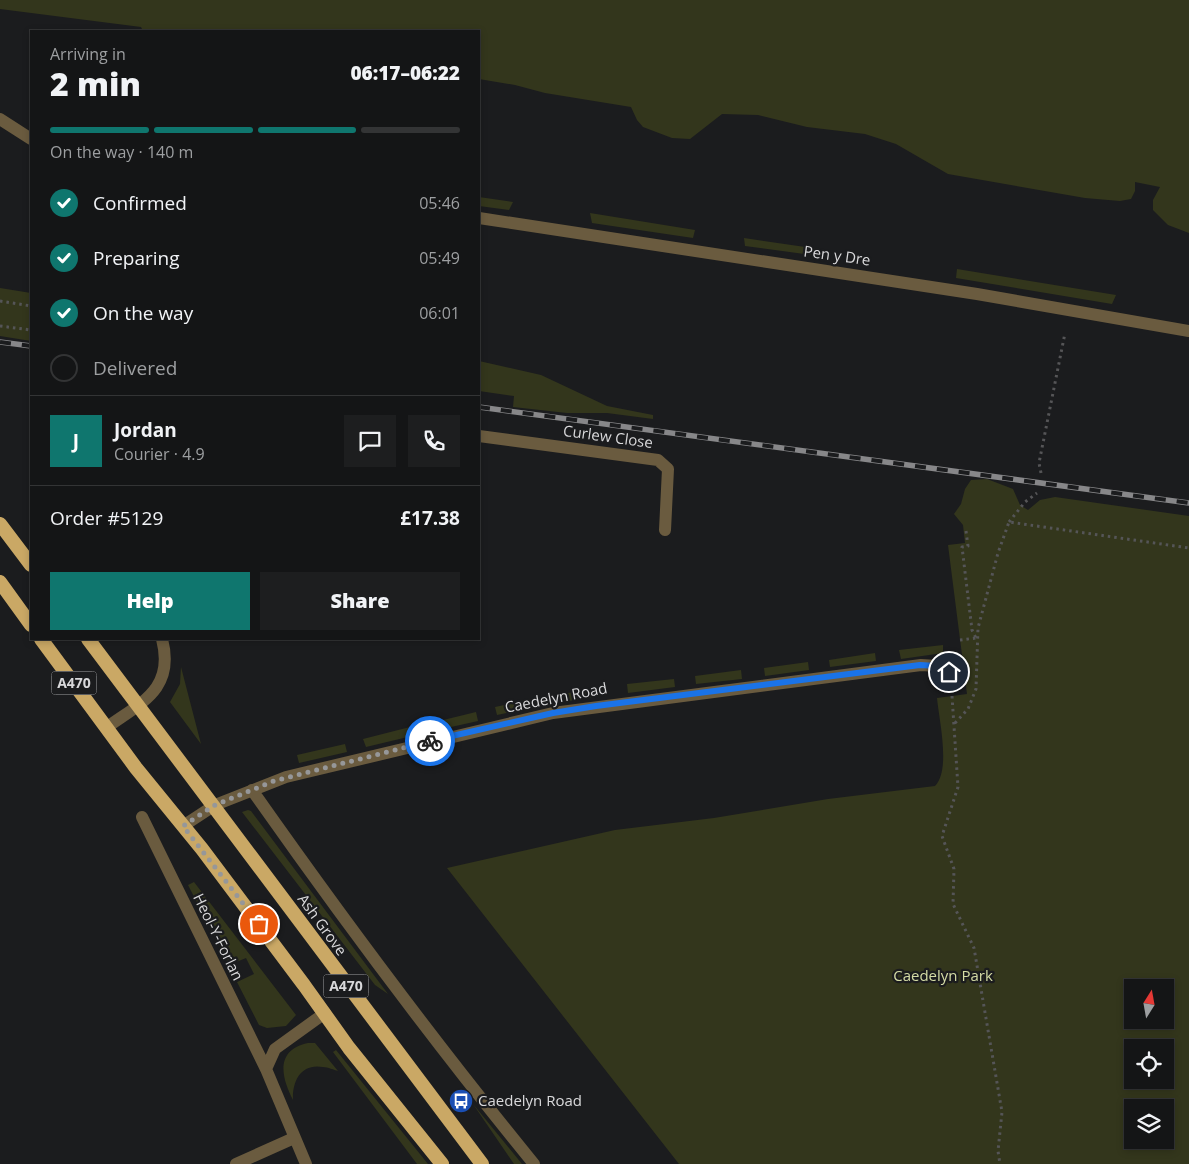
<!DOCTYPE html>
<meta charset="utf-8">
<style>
body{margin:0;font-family:"Open Sans",sans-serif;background:#1d1e1f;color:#f1f3f6;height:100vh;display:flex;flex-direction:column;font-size:19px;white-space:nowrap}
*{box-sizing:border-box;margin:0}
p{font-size:16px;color:#9d9fa1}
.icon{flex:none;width:28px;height:28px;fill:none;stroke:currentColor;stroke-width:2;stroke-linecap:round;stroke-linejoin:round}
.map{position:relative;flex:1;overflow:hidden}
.side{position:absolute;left:30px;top:30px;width:450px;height:610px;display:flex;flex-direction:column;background:#141516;border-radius:0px;box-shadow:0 2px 8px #0003,0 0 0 1px #333435}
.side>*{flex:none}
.needle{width:32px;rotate:11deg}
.buttons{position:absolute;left:1124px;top:979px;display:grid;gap:10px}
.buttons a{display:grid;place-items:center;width:50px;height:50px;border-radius:0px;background:#141516;box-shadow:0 2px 8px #0003,0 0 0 1px #333435;font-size:25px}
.pin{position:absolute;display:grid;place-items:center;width:42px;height:42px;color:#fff;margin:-21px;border:2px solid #fff;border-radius:50%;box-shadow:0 1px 5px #0007}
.courier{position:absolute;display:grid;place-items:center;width:50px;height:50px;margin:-25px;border:4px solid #1a73e8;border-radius:50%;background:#fff;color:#222;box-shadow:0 1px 6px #0007}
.overview em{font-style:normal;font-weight:800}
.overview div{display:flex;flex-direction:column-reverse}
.overview{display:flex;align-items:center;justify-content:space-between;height:85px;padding:0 20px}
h1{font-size:32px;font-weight:800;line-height:38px}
.bar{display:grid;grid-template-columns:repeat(4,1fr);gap:8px 5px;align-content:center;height:60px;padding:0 20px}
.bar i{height:6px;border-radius:4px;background:#333435}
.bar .selected{background:#0f766e}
.bar p{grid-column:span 4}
.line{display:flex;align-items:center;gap:12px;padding:0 20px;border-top:1px solid #333435}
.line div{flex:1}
.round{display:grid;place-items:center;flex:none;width:52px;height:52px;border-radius:0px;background:#1d1e1f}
ol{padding:0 20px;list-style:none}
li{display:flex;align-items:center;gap:15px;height:55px}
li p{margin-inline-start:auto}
li .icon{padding:5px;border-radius:50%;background:#0f766e;color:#fff;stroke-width:4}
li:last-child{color:#9d9fa1}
li i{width:28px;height:28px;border:2px solid #333435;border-radius:50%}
.primary-button{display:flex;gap:10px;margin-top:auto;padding:10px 20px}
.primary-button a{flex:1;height:58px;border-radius:0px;background:#0f766e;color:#fff;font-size:20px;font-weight:800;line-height:58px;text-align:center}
.primary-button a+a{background:#1d1e1f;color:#f1f3f6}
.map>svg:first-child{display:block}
.green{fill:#33361c;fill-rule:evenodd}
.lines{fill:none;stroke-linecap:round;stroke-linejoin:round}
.path{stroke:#555557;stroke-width:3;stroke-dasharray:2.5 4;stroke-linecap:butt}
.minor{stroke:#6a5b3f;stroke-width:12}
.trunk{stroke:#caa865;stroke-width:14}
.rail-casing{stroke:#878789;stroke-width:5.5}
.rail{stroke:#1b1c1e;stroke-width:4;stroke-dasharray:11;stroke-linecap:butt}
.done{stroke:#969799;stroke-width:5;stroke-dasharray:0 9}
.route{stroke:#1a73e8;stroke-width:6}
.labels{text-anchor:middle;stroke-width:4.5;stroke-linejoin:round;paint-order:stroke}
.shield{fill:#1b1c1e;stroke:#a0a0a2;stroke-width:1}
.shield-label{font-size:14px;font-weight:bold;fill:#d9d9db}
.street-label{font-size:15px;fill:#d9d9db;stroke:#1b1c1e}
.park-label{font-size:15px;fill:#d4dba5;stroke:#1b1c1e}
.poi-label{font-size:15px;fill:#d9d9db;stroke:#1b1c1e;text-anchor:start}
</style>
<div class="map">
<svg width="1189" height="1164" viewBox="0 0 1189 1164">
<rect width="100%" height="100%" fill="#1b1c1e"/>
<path class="green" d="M0 0H1189V233L1168 225 1153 210V200L1160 187 1135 182V191L1131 199 1120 201 1085 198 948 174 896 144 865 134 807 127 758 115 722 114 690 139 672 138 643 127 637 120 631 107 545 93 515 85 479 79V31H143L141 27 0 9Z
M479 197 513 202 509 210 479 206Z
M590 213 695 230 693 238 592 223Z
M744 238 819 249V256L745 246Z
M957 269 1116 295 1112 304 956 278Z
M0 288 31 293V341L0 336Z
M479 361 541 375 607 406 653 415V419L607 413H567L513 407 514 396 479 391Z
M987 479 1013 489 1020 505 1028 510 1040 500 1055 497 1189 516V1164H679L447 868 615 830 714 818 828 799 935 786C951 770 939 720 937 698L967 694 948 545 965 543 963 525 954 514 961 504 965 489 971 480ZM1132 988H1165V1020H1132ZM1132 1048H1165V1080H1132ZM1132 1108H1165V1140H1132Z
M943 645V653L901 659 899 650Z
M875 653 876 661 830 667 829 660Z
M808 662 809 670 765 676 764 668Z
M181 667 201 744 170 702 180 684Z
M741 670 742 679 696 684 695 676Z
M674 679 675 687 628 693 627 684Z
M607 688V695L562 702 560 694Z
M541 697V706L497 715 495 707Z
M476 712 478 721 433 731 431 723Z
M410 727 412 736 366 747 363 739Z
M345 744 347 752 299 763 297 755Z
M248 810 251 811 388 994 375 985 242 812Z
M194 882 296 1015 286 1026 267 1028 259 1025 237 982 254 974 246 958 229 965 188 885Z
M308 1043H315L338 1071C334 1070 328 1067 323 1067 301 1063 292 1081 293 1100 281 1077 275 1050 308 1043Z
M336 1050 428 1164H417L333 1052Z
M473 1104 522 1164H514Z"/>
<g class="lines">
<path class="path" d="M0 301 31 306
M0 326 31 330
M1041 473 1039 463 1065 333
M1009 522 1025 502 1037 493
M966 531 968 546 962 547 972 630 976 638
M960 640 976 638
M952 696 958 787 942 836 954 869 953 904 974 948 1002 1112 998 1151 1000 1164
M955 723 968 709 976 689 978 628 998 553 1009 522 1189 548"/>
<path class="minor" d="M0 119 31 139
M479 218 977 294 1189 331
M479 436 658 460 668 469 665 530
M106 728C142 702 175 689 162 639
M252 790C342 918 435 1043 534 1164
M142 817 266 1069
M183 826 215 805 286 777 553 713 921 665 937 666 949 671
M236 1164 294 1138
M306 1164 266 1069 275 1049 325 1013"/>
<path class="trunk" d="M0 524 31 565
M0 582 31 625
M41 639 136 768 202 849 304 985 349 1048 442 1164
M88 639 482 1164"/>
<g class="rail-casing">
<path id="rail" d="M0 342 31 346
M479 407 1189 503"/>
</g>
<use href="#rail" class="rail"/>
</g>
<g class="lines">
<path class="done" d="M259 924 183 826 215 805 274 781 430 741"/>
<path class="route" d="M430 741 553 713 596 706 920 665 937 666 949 672"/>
</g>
<defs>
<g id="bus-disc" transform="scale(1.25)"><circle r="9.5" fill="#1a4fb4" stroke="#1b1c1e"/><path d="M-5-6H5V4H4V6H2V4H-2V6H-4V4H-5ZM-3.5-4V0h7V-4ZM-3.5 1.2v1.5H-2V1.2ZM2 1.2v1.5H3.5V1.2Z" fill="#fff"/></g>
</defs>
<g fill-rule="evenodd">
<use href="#bus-disc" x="461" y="1101"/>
</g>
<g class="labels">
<g class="shield">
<rect x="51.5" y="671.5" width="45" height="23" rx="4"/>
<rect x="323.5" y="974.5" width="45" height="23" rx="4"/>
</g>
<g class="shield-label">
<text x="74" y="688">A470</text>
<text x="346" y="991">A470</text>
</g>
<g class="street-label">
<text transform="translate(837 256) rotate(8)" y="5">Pen y Dre</text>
<text transform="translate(608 437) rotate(8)" y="5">Curlew Close</text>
<text transform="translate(556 698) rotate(-11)" y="5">Caedelyn Road</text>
<text transform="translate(322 925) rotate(54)" y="5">Ash Grove</text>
<text transform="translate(218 937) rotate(64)" y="5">Heol-Y-Forlan</text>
</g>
<g class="park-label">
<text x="943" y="981">Caedelyn Park</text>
</g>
<g class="poi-label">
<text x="478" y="1106">Caedelyn Road</text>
</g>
</g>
</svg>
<div class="buttons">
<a><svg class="needle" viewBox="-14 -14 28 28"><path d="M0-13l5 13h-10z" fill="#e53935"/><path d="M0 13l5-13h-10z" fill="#9d9fa1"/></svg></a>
<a><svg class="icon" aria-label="locate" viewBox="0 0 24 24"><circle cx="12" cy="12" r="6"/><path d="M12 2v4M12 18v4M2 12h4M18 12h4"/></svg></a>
<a><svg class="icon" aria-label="layers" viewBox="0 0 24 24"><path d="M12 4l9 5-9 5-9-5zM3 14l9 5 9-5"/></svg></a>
</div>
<div class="pin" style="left:259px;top:924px;background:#ea580c"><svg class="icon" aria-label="bag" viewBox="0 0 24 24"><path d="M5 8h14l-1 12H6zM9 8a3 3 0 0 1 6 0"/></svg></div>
<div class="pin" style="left:949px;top:672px;background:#1f2937"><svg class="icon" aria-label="home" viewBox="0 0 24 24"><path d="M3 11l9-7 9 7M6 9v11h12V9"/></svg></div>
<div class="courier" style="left:430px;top:741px"><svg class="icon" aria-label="bike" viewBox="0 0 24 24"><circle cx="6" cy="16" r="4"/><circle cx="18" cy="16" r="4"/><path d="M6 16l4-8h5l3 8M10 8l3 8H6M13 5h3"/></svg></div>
<section class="side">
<div class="overview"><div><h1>2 min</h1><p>Arriving in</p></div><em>06:17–06:22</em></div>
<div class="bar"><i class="selected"></i><i class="selected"></i><i class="selected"></i><i></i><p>On the way · 140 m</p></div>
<ol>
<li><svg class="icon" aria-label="check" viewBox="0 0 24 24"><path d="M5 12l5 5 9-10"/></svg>Confirmed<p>05:46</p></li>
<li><svg class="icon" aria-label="check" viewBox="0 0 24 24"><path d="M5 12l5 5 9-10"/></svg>Preparing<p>05:49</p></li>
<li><svg class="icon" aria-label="check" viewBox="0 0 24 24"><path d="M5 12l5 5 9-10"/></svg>On the way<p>06:01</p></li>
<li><i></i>Delivered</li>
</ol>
<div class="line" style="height:90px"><b class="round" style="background:#0f766e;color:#fff">J</b><div><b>Jordan</b><p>Courier · 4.9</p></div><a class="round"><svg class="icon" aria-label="chat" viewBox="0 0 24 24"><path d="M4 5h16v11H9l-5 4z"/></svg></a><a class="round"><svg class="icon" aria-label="phone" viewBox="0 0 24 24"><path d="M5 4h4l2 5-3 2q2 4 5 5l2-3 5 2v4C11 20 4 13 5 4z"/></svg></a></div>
<div class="line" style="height:65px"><div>Order #5129</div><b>£17.38</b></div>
<div class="primary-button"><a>Help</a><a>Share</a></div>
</section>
</div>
